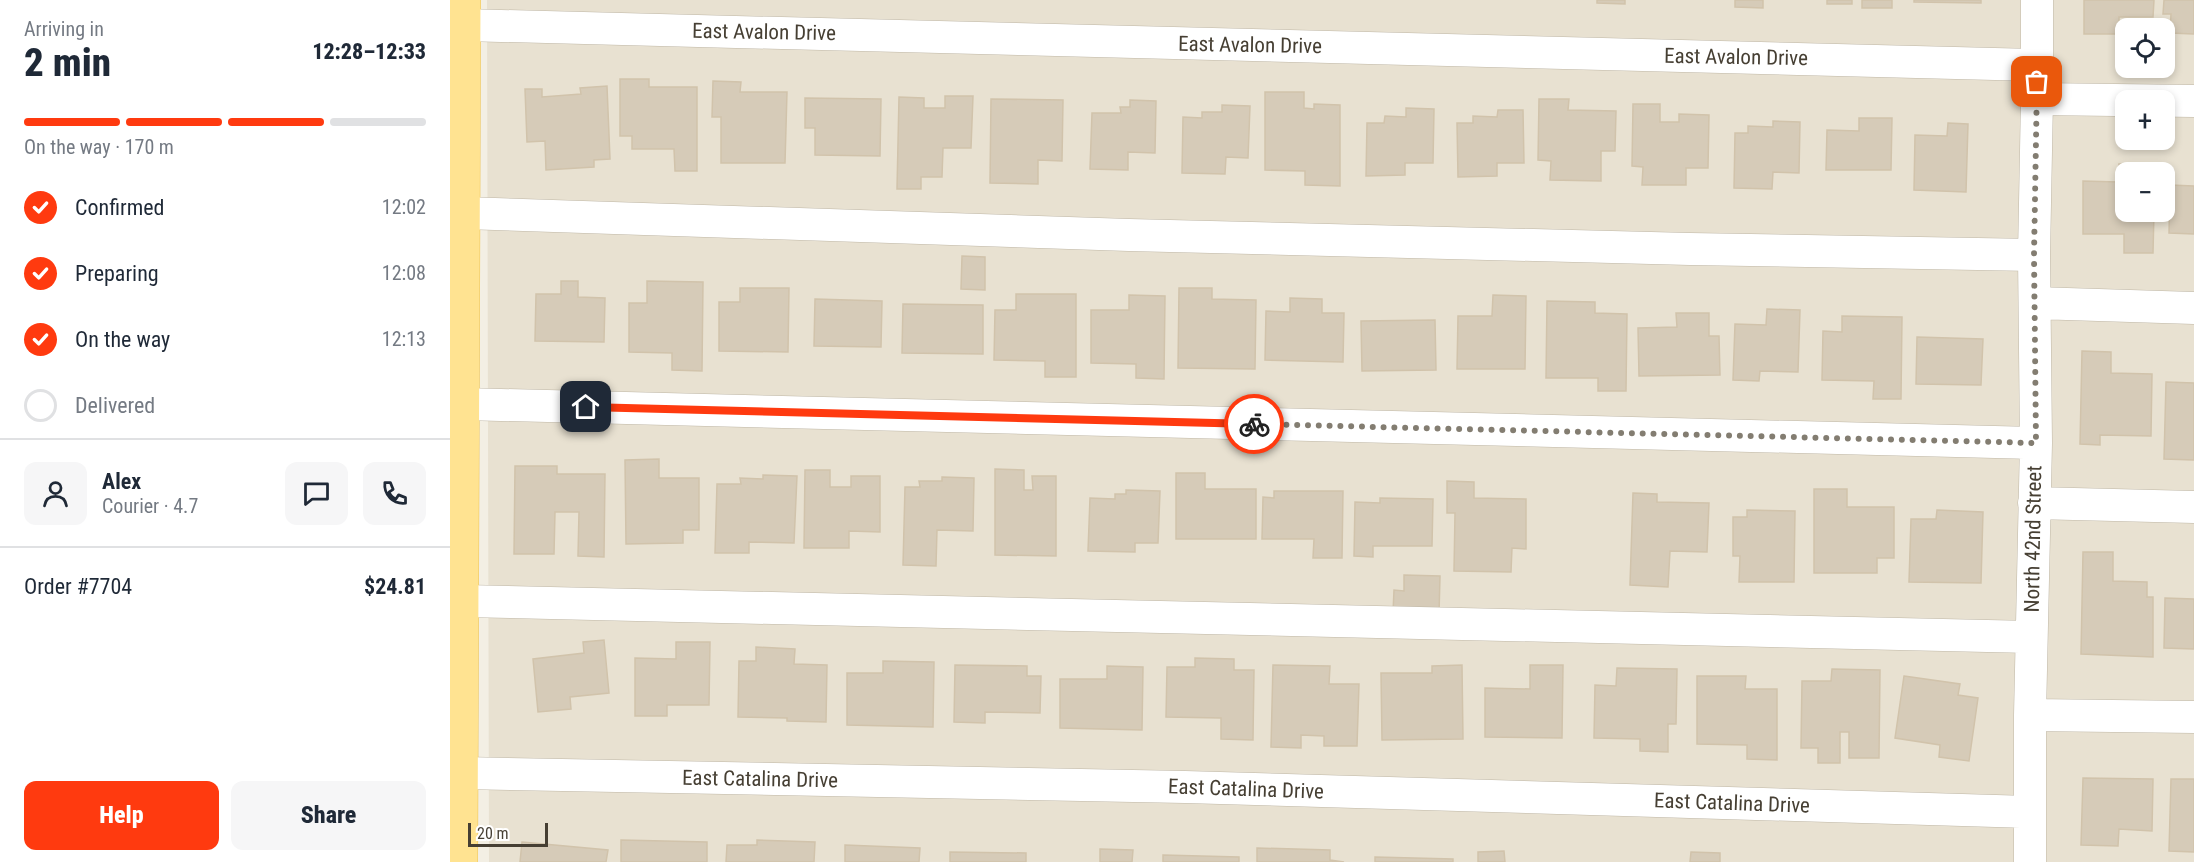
<!DOCTYPE html>
<meta charset="utf-8">
<style>
body{margin:0;font-family:"Roboto Condensed",sans-serif;background:#f6f6f7;color:#1f2937;height:100vh;display:flex;flex-direction:column;font-size:22px;white-space:nowrap}
*{box-sizing:border-box;margin:0}
p{font-size:20px;color:#747a83}
.icon{flex:none;width:33px;height:33px;fill:none;stroke:currentColor;stroke-width:2;stroke-linecap:round;stroke-linejoin:round}
.map{position:relative;flex:1;overflow:hidden}
.panel{display:flex;flex-direction:column;background:#fff;width:450px}
.panel>*{flex:none}
.controls{position:absolute;left:1665px;top:18px;display:grid;gap:12px}
.controls a{display:grid;place-items:center;width:60px;height:60px;border-radius:12px;background:#fff;box-shadow:0 3px 9px #0003;font-size:30px}
.scale{position:absolute;left:18px;bottom:15px;width:80px;box-sizing:border-box;padding-left:6px;border:3px solid #463f33;border-top:0;font-size:16px;line-height:21px;white-space:nowrap;color:#463f33;-webkit-text-stroke:4px #fff;paint-order:stroke}
.pin{position:absolute;display:grid;place-items:center;width:51px;height:51px;color:#fff;margin:-26px;border-radius:12px;box-shadow:0 3px 9px #0006}
.courier{position:absolute;display:grid;place-items:center;width:60px;height:60px;margin:-30px;border:4px solid #ff3a0f;border-radius:50%;background:#fff;color:#222;box-shadow:0 2px 8px #0007}
.head em{font-style:normal;font-weight:800}
.head div{display:flex;flex-direction:column-reverse}
.head{display:flex;align-items:center;justify-content:space-between;height:102px;padding:0 24px}
h1{font-size:39px;font-weight:800;line-height:45px}
.bar{display:grid;grid-template-columns:repeat(4,1fr);gap:9px 6px;align-content:center;height:72px;padding:0 24px}
.bar i{height:8px;border-radius:4px;background:#e0e1e3}
.bar .current{background:#ff3a0f}
.bar p{grid-column:span 4}
.line{display:flex;align-items:center;gap:15px;padding:0 24px;border-top:2px solid #e0e1e3}
.line div{flex:1}
.round{display:grid;place-items:center;flex:none;width:63px;height:63px;border-radius:12px;background:#f6f6f7}
ol{padding:0 24px;list-style:none}
li{display:flex;align-items:center;gap:18px;height:66px}
li p{margin-inline-start:auto}
li .icon{padding:6px;border-radius:50%;background:#ff3a0f;color:#fff;stroke-width:4}
li:last-child{color:#747a83}
li i{width:33px;height:33px;border:3px solid #e0e1e3;border-radius:50%}
.button{display:flex;gap:12px;margin-top:auto;padding:12px 24px}
.button a{flex:1;height:69px;border-radius:12px;background:#ff3a0f;color:#fff;font-size:24px;font-weight:800;line-height:69px;text-align:center}
.button a+a{background:#f6f6f7;color:#1f2937}
main{display:flex;flex:1;min-height:0}
.map>svg:first-child{display:block}
.residential{fill:#e8e1d1;fill-rule:evenodd}
.building{fill:#d6cbb8;stroke:#d1c3ab;stroke-width:1.5}
.lines{fill:none;stroke-linecap:round;stroke-linejoin:round}
.minor-casing{stroke:#bfb7a6;stroke-width:33}
.major-casing{stroke:#ecc459;stroke-width:34}
.minor{stroke:#fff;stroke-width:32}
.major{stroke:#ffe391;stroke-width:33}
.done{stroke:#837d71;stroke-width:6;stroke-dasharray:0 10.8}
.route{stroke:#ff3a0f;stroke-width:8}
.labels{text-anchor:middle;stroke-width:4.5;stroke-linejoin:round;paint-order:stroke}
.street-label{font-size:21px;fill:#463f33;stroke:#fff}
</style>
<main>
<section class="panel">
<div class="head"><div><h1>2 min</h1><p>Arriving in</p></div><em>12:28–12:33</em></div>
<div class="bar"><i class="current"></i><i class="current"></i><i class="current"></i><i></i><p>On the way · 170 m</p></div>
<ol>
<li><svg class="icon" aria-label="check" viewBox="0 0 24 24"><path d="M5 12l5 5 9-10"/></svg>Confirmed<p>12:02</p></li>
<li><svg class="icon" aria-label="check" viewBox="0 0 24 24"><path d="M5 12l5 5 9-10"/></svg>Preparing<p>12:08</p></li>
<li><svg class="icon" aria-label="check" viewBox="0 0 24 24"><path d="M5 12l5 5 9-10"/></svg>On the way<p>12:13</p></li>
<li><i></i>Delivered</li>
</ol>
<div class="line" style="height:108px"><a class="round"><svg class="icon" aria-label="person" viewBox="0 0 24 24"><circle cx="12" cy="8" r="4"/><path d="M4 21q1-7 8-7t8 7"/></svg></a><div><b>Alex</b><p>Courier · 4.7</p></div><a class="round"><svg class="icon" aria-label="chat" viewBox="0 0 24 24"><path d="M4 5h16v11H9l-5 4z"/></svg></a><a class="round"><svg class="icon" aria-label="phone" viewBox="0 0 24 24"><path d="M5 4h4l2 5-3 2q2 4 5 5l2-3 5 2v4C11 20 4 13 5 4z"/></svg></a></div>
<div class="line" style="height:78px"><div>Order #7704</div><b>$24.81</b></div>
<div class="button"><a>Help</a><a>Share</a></div>
</section>
<div class="map">
<svg width="1744" height="862" viewBox="0 0 1744 862">
<rect width="100%" height="100%" fill="#f3efe4"/>
<path class="residential" d="M37 0H1744V862H39ZM1676 28H1714V68H1676ZM1676 100H1714V140H1676ZM1676 172H1714V212H1676Z"/>
<path class="building" d="M1147 0H1175V4L1147 3Z
M1285 0H1313V8L1285 7Z
M1377 0H1402V4H1377Z
M1412 0H1442V8H1412Z
M1464 0H1531V3L1464 2Z
M1634 0H1704L1703 17H1669V34H1634Z
M1714 0H1744V34L1720 33 1721 14H1713Z
M170 79H199V87H247V171H225L224 149H182V136H170Z
M263 81 291 82 290 92H337L335 163H271V117H262Z
M157 86 160 159 144 160V167L96 170 95 141 77 142 75 89H92V97L131 94 130 88Z
M815 92H854V108L864 109V104L890 105V186L855 185V171L815 170Z
M495 96H523L521 148H493L492 177H471V189H447L449 97 474 98V108H495Z
M355 98 431 99 430 156 365 155V128H355Z
M541 99 613 100 612 161 588 160V184L540 183Z
M1089 99H1119L1118 110 1166 111 1165 151H1151V181L1100 180 1101 161 1088 160Z
M680 100 706 101 705 153 678 152V170L640 169 642 113H671L670 107H680Z
M1183 104H1210V122H1229V114L1259 115 1258 168H1236V185H1192L1193 167 1182 166Z
M772 105 800 106 798 158 776 157 775 174 732 173 733 117 752 118V112H772Z
M956 108 984 109 983 163H955V175L916 176 917 123H934L935 116 956 117Z
M1048 110H1073L1074 163H1047V176L1008 177 1007 123H1023V116L1047 117Z
M1409 118H1442L1441 170H1376L1377 130 1409 131Z
M1323 121 1350 122 1349 173 1323 172 1322 189 1284 188 1285 133H1298V126L1323 127Z
M1498 123 1518 124 1516 192 1464 190 1465 135 1497 136Z
M1669 164H1704V172H1676V212H1704L1703 253H1674V234H1633V181L1668 182Z
M1720 185 1744 186V234L1719 233Z
M512 256 535 257V290L511 289Z
M111 281H128V297L155 298 154 342 85 341 86 294H111Z
M197 281 253 282 252 371 222 370V353L179 352V303H197Z
M290 288H339L338 352 269 351V302H290Z
M729 288H762V299L806 300 805 369 728 368Z
M566 294H626V377H595V361L544 360 545 310H566Z
M679 295 715 296 714 379 686 378V364L641 363V310H679Z
M1043 295 1076 296 1075 369H1007L1008 316H1042Z
M840 298 872 299V313H894L893 362 815 360 816 311 840 312Z
M365 299 432 301 431 347 364 346Z
M1097 301 1145 302V313L1177 314 1176 391H1148V378H1096Z
M453 304 533 305V354L452 353Z
M1317 309 1350 310 1348 372 1310 371 1309 381 1283 380 1285 324 1316 325Z
M1226 313H1259V336H1269L1270 375 1189 376 1188 328 1227 327Z
M1392 316 1452 317 1451 399H1423L1424 381 1372 380 1373 331 1392 332Z
M985 320 986 370 912 371 911 321Z
M1467 337 1533 339 1531 385 1466 384Z
M1632 351 1661 352V373L1702 374 1701 436 1650 435V445L1630 444Z
M1716 382 1744 383V460L1714 459Z
M209 459V478H249V530H233V543L176 544 175 460Z
M65 466H107V474H155L154 557 128 556 129 512H105L104 554H64Z
M545 469 574 470V490H583L582 476H606V556L545 555Z
M355 470H380V487H401V476H430V532L399 531V548H354Z
M726 473H755V489H806V539H726Z
M313 475 347 476 344 543 299 542V553H265L267 484H291L290 478 313 479Z
M492 477 524 478 523 531 487 530 486 566 453 565 455 487H470L469 481H492Z
M997 481 1024 482V498L1076 499V549L1062 548 1061 572 1004 571 1005 513H997Z
M1364 489H1397V507H1444V558H1427V573H1364Z
M676 490 710 491 708 543H685V552L638 551 640 498 665 499V494H676Z
M824 491H893L892 558H863L864 539H812L813 497 824 498Z
M1183 493 1207 494V502L1259 503 1257 552 1220 551 1218 587 1180 585Z
M930 498 983 499 982 546H923V557L904 556 905 502 930 503Z
M1297 510 1345 511 1344 582H1289L1290 556H1283V517H1297Z
M1487 510 1533 512 1531 583 1459 582 1461 519H1486Z
M1633 552H1663V581L1697 582V597H1703V657L1631 654Z
M954 575 990 576 989 614 943 613 944 590 954 591Z
M1715 598 1744 599V649L1714 648Z
M154 640 159 693 120 697 121 709 88 712 83 659 134 653 133 642Z
M226 642H260L259 705H217V716H185V658L226 659Z
M306 647 345 649 344 664 377 665 376 722 337 721V718L288 717 289 661H306Z
M745 658 784 659V670H804L803 740 771 739V718L716 717 717 667H745Z
M433 661 484 662 483 727 397 725V673H433Z
M505 665 577 666V676H591L590 713 535 712V723L504 722Z
M823 665 880 666 879 684H909L907 746H874V736L851 735V748L821 747Z
M1012 665 1013 739 932 740 931 673H982V666Z
M1080 665H1113L1112 738 1035 737V688L1080 689Z
M657 666 693 667 692 730 610 728V679H657Z
M1167 668 1227 669 1226 724H1218V752L1190 751V739L1144 738 1145 685 1166 686Z
M1382 669 1430 670 1429 758H1399V732H1390V763H1368V748H1351L1352 681H1381Z
M1247 676H1296L1295 689H1327V760L1297 759V745L1247 744Z
M1454 676 1510 684 1508 695 1528 698 1519 761 1489 757 1490 745 1445 738Z
M1633 778 1703 779 1702 831 1669 829 1668 846 1631 845Z
M1721 779H1744V852L1719 851Z
M171 840 257 842V862H171Z
M307 840 365 842 364 862H276L277 845H307Z
M72 842 158 850 156 862H70Z
M395 845 470 848 469 862H395Z
M807 848 880 850V860L894 862H807Z
M650 849 683 850 682 862H650Z
M1054 851 1055 862H1028V852Z
M500 852 576 853V862H500Z
M1241 852 1270 853V862H1240Z
M713 855 789 857V862H713Z
M925 857 1003 859V862H925Z"/>
<g class="lines">
<g class="minor-casing">
<path id="minor" d="M14 25 1586 65
M1587 99 1744 101
M14 213 679 235 1240 249 1584 255
M1585 303 1744 308
M13 404 1586 443
M1584 503 1744 507
M13 601 1581 637
M1580 715 1744 717
M12 773 735 787 1579 812
M1580 862V715L1586 443 1584 255 1587 99V0"/>
</g>
<g class="major-casing">
<path id="major" d="M11 862 14 0"/>
</g>
<use href="#minor" class="minor"/>
<use href="#major" class="major"/>
</g>
<g class="lines">
<path class="done" d="M804 424 1586 443 1584 255 1587 82"/>
<path class="route" d="M136 407 804 424"/>
</g>
<g class="labels">
<g class="street-label">
<text transform="translate(314 32) rotate(1)" y="7">East Avalon Drive</text>
<text transform="translate(800 45) rotate(1)" y="7">East Avalon Drive</text>
<text transform="translate(1286 57) rotate(1)" y="7">East Avalon Drive</text>
<text transform="translate(1583 539) rotate(-89)" y="7">North 42nd Street</text>
<text transform="translate(310 779) rotate(1)" y="7">East Catalina Drive</text>
<text transform="translate(796 789) rotate(2)" y="7">East Catalina Drive</text>
<text transform="translate(1282 803) rotate(2)" y="7">East Catalina Drive</text>
</g>
</g>
</svg>
<div class="controls">
<a><svg class="icon" aria-label="locate" viewBox="0 0 24 24"><circle cx="12" cy="12" r="6"/><path d="M12 2v4M12 18v4M2 12h4M18 12h4"/></svg></a>
<a>+</a>
<a>−</a>
</div>
<div class="scale">20 m</div>
<div class="pin" style="left:1587px;top:82px;background:#ea580c"><svg class="icon" aria-label="bag" viewBox="0 0 24 24"><path d="M5 8h14l-1 12H6zM9 8a3 3 0 0 1 6 0"/></svg></div>
<div class="pin" style="left:136px;top:407px;background:#1f2937"><svg class="icon" aria-label="home" viewBox="0 0 24 24"><path d="M3 11l9-7 9 7M6 9v11h12V9"/></svg></div>
<div class="courier" style="left:804px;top:424px"><svg class="icon" aria-label="bike" viewBox="0 0 24 24"><circle cx="6" cy="16" r="4"/><circle cx="18" cy="16" r="4"/><path d="M6 16l4-8h5l3 8M10 8l3 8H6M13 5h3"/></svg></div>
</div>
</main>
